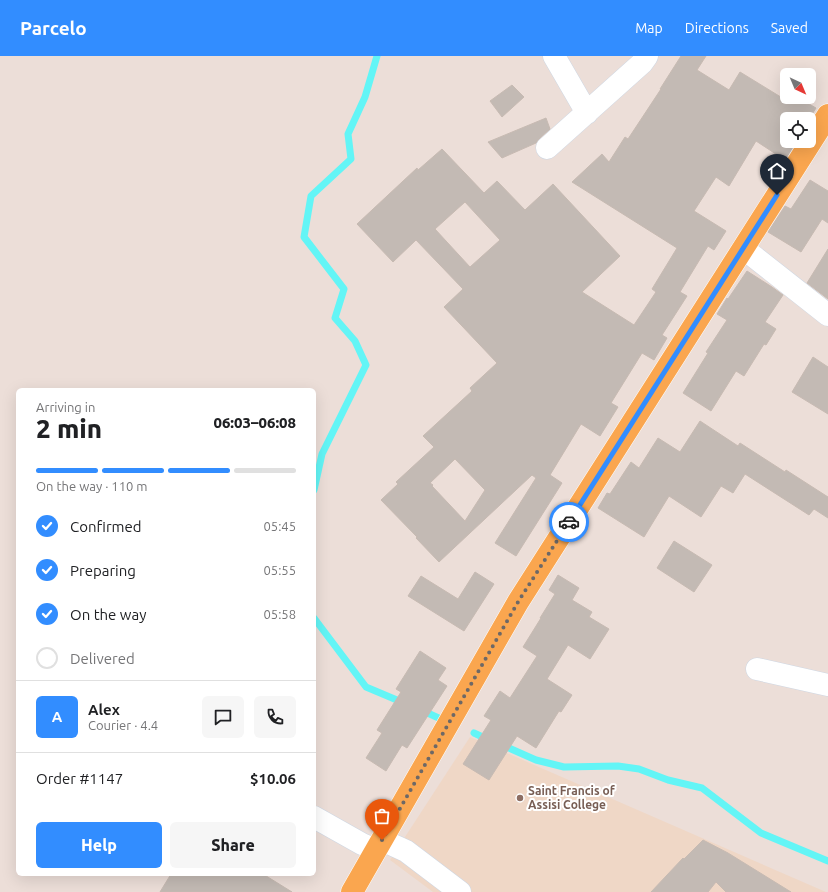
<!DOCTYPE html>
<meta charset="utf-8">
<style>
body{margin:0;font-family:Ubuntu,sans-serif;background:#f6f6f6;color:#202124;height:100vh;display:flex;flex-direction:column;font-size:15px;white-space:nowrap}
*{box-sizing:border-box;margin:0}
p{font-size:13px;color:#757577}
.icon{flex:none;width:22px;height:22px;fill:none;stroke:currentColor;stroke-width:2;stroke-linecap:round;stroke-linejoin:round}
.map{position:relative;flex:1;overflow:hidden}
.panel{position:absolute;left:16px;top:332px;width:300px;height:488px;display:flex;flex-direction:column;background:#fff;border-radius:6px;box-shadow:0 4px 16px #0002}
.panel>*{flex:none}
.needle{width:26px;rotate:136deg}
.controls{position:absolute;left:780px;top:12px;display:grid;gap:8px}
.controls a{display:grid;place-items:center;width:36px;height:36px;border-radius:6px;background:#fff;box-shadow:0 4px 16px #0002;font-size:20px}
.pin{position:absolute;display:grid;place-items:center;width:34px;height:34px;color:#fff;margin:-41px -17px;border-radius:50% 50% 50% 0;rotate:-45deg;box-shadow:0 0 4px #0007}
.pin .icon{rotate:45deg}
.courier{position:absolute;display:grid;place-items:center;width:40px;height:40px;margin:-20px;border:3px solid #328dff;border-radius:50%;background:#fff;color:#222;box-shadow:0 1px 5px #0007}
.overview em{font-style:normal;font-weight:800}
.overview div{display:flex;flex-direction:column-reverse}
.overview{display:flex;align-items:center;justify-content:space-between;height:68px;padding:0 20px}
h1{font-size:26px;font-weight:800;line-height:30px}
.bar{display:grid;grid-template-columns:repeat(4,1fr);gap:6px 4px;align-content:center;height:48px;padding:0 20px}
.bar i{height:5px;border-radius:3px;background:#e0e0e0}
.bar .on{background:#328dff}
.bar p{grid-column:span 4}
.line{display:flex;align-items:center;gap:10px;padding:0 20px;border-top:1px solid #e0e0e0}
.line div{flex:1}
.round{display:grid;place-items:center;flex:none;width:42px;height:42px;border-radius:6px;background:#f6f6f6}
ol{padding:0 20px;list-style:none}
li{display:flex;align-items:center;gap:12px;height:44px}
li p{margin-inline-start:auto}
li .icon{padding:4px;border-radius:50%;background:#328dff;color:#fff;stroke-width:4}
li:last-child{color:#757577}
li i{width:22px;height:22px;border:2px solid #e0e0e0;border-radius:50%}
.primary-button{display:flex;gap:8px;margin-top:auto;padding:8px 20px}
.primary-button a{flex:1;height:46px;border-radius:6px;background:#328dff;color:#fff;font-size:16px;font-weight:800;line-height:46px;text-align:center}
.primary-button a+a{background:#f6f6f6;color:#202124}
header{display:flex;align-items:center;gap:24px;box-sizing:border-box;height:56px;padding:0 20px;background:#328dff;color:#fff}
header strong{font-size:19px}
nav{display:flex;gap:22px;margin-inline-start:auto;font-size:14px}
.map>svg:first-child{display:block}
.education{fill:#efd7c6}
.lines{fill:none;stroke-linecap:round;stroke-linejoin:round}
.stream{stroke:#63f5f6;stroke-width:7}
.building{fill:#c3bab4;stroke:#c7bab2;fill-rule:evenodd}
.minor-casing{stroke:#ced7e3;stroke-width:23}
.major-casing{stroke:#fff;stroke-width:23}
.minor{stroke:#fff;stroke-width:22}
.major{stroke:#faa64f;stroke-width:22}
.done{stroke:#6d6866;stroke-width:4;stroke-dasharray:0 7.2}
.route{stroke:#328dff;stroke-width:5}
.education-dot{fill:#8d6e63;stroke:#fff;stroke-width:1.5}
.labels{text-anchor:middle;stroke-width:4;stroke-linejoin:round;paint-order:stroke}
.education-label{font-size:12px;font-weight:bold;fill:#785e54;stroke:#fff;text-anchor:start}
</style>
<header>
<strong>Parcelo</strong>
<nav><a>Map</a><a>Directions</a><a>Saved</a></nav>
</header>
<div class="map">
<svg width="828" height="836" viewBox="0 0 828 836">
<rect width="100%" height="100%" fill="#ecded8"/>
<path class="education" d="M470 681 826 836H433L390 804Z"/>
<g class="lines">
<path class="stream" d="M314 434 322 398 366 309 355 285 335 262 344 233 304 181 311 140 351 103 348 78 365 41 377 0
M314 562 366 631 404 647
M421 654 443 664
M474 677 489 684
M502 689 536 704 564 711 618 710 639 713 668 724 702 732 761 777 828 805"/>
</g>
<path class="building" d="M681 0H706L697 14 729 34 740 16 784 43 787 38V41H797L816 52 809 63H787V85L796 86 785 104 756 85 729 130 716 121 694 155 726 175 714 194 708 190 680 236 687 240 662 279 667 282 654 304 642 297 611 347 618 351 600 380 581 368 550 419 562 427 516 500 495 487 536 422 532 419 439 506 416 482 417 481 381 444 398 428 396 426 434 391 423 380 472 335 470 332 497 307 444 251 463 233 416 184 393 206 357 168 417 112 418 114 442 93 484 137 497 125 525 154 553 128 620 200 582 236 634 269 656 236 652 233 677 192 572 126 602 98 609 106 625 81 628 83 661 33H660ZM465 146 500 184 470 211 435 173ZM455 403 485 434 465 465 432 430 433 429 430 427Z
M512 29 524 41 502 61 490 45Z
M546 62 550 73 539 83 536 87 502 102 488 86Z
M810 124 828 135V167L822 163 801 196 768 176 785 150 791 153Z
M828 193V243L807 227Z
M747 215 772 231 783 239 765 266 776 273 766 289 764 288 744 320 736 315 711 355 683 337 708 297 706 296 727 264 717 258 727 242 728 243Z
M813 301 828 311V358L792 336Z
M700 365 738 390 740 387 785 416 786 414 828 441V462L814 453 809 459 745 418 733 437 721 430 701 461 669 440 644 481 598 452 607 437 610 438 631 406 639 412 658 382 680 396Z
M674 485 712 509 694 536 657 512Z
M475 516 494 528 464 575 408 540 421 520 458 543Z
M558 519 579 532 572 544 592 556 589 561 609 573 590 603 568 589 547 623 572 639 561 656 559 655 536 692 517 680 489 724 463 708 491 664 484 660 500 635 510 642 537 600 523 591 541 562H540L555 538 549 534Z
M420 595 446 612 438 624 447 630 407 692 402 689 386 715 366 702 382 677 377 674 401 636 396 633Z
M703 784 728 797 791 836H726L716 826 708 836H651L683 802 684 803Z
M171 818H263L292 836H160Z"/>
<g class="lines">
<g class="minor-casing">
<path id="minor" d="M554 0 587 57
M547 92 642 7 647 0
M743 192 828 259
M757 613 828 629
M314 761 362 788 376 794
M382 784 406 795 460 836"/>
</g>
<g class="major-casing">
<path id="major" d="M352 836 518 546 828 59"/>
</g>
<use href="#minor" class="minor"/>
<use href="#major" class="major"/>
</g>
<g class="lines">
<path class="done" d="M382 784 518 546 569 466"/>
<path class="route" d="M569 466 777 139"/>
</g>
<circle class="education-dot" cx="520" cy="742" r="4"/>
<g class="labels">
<g class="education-label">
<text x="528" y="739">Saint Francis of<tspan x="528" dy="14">Assisi College</tspan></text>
</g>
</g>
</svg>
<div class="controls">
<a><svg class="needle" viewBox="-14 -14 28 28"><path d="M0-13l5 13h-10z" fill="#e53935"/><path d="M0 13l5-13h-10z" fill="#757577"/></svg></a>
<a><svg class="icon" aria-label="locate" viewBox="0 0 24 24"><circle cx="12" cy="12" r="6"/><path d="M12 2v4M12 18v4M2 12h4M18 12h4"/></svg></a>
</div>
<div class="pin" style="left:382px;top:784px;background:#ea580c"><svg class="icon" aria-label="bag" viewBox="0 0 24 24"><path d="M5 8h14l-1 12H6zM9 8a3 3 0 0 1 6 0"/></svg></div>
<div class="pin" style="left:777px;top:139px;background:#1f2937"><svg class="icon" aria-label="home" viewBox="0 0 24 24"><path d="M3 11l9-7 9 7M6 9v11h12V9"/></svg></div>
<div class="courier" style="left:569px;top:466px"><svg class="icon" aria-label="car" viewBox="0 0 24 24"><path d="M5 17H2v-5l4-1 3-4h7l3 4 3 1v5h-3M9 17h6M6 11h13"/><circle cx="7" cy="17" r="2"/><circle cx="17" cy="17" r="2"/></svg></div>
<section class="panel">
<div class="overview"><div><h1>2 min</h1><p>Arriving in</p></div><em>06:03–06:08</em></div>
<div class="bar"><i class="on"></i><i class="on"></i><i class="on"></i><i></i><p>On the way · 110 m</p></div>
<ol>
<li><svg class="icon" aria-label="check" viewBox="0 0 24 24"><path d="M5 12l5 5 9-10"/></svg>Confirmed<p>05:45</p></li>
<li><svg class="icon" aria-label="check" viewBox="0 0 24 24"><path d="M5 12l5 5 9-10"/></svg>Preparing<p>05:55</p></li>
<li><svg class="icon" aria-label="check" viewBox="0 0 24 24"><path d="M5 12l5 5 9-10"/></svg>On the way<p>05:58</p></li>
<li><i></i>Delivered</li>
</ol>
<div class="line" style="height:72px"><b class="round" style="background:#328dff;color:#fff">A</b><div><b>Alex</b><p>Courier · 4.4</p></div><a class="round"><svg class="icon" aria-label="chat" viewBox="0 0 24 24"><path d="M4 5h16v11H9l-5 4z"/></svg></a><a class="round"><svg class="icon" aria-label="phone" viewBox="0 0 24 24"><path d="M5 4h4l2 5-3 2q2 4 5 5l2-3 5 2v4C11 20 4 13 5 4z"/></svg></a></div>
<div class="line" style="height:52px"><div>Order #1147</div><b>$10.06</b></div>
<div class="primary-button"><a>Help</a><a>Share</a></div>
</section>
</div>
